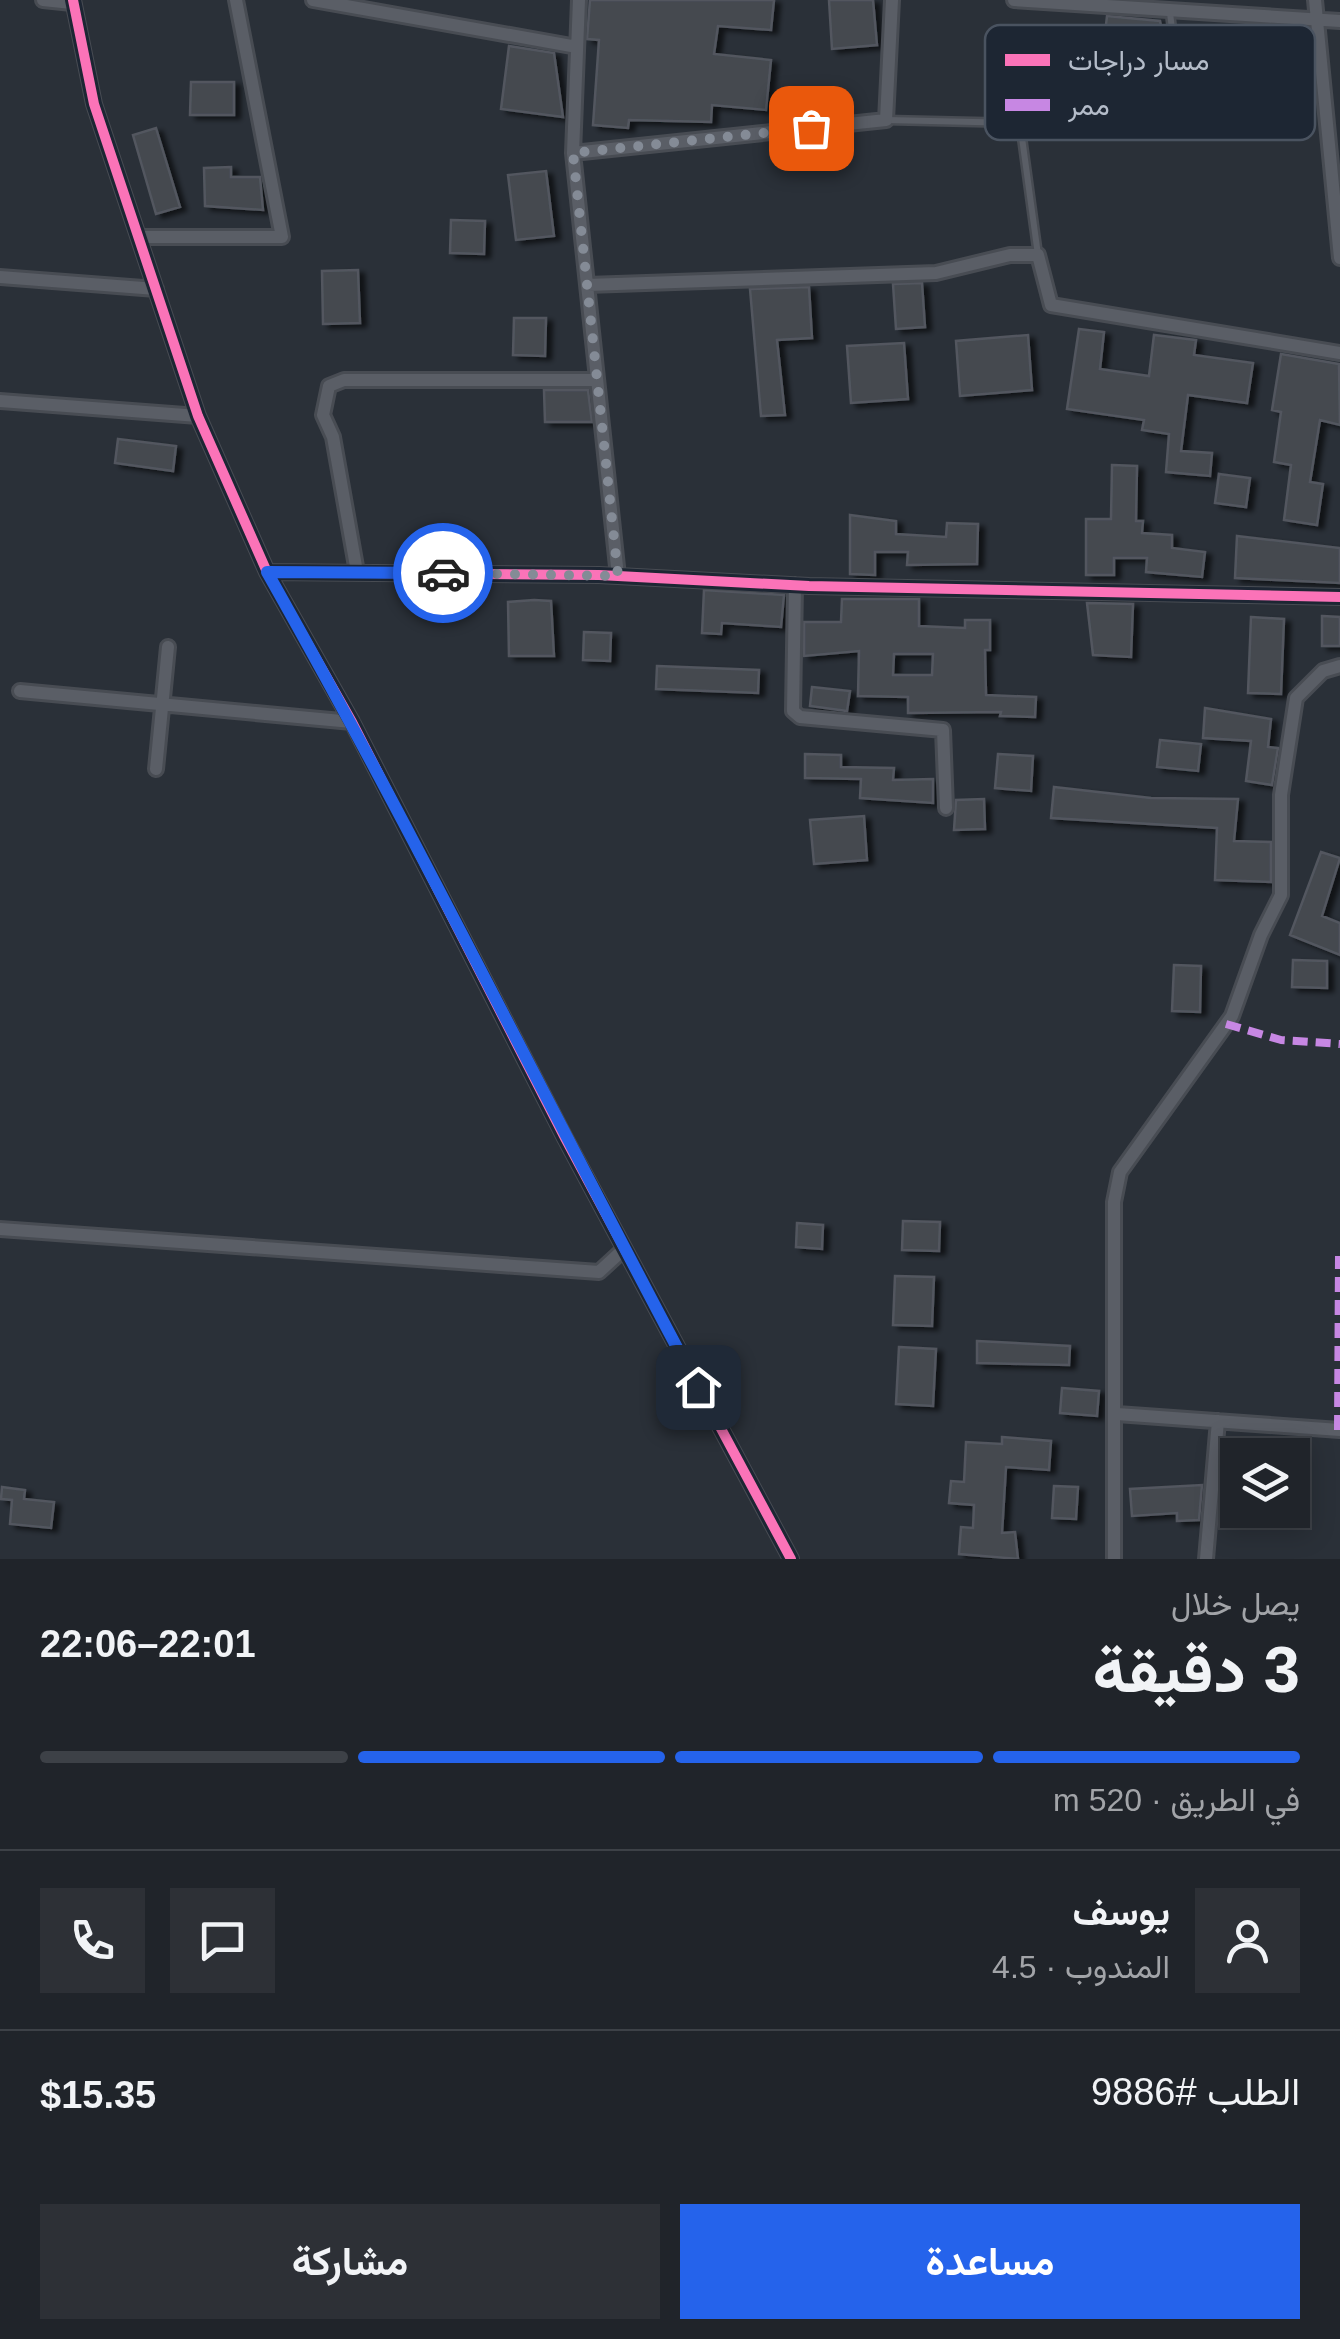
<!DOCTYPE html>
<html lang="ar">
<meta charset="utf-8">
<style>
body{margin:0;font-family:Arial,Vazirmatn,sans-serif;background:#2d3036;color:#f1f3f6;direction:rtl;height:100vh;display:flex;flex-direction:column;font-size:38px;white-space:nowrap}
*{box-sizing:border-box;margin:0}
p{font-size:32px;color:#a2a4a8}
.icon{flex:none;width:55px;height:55px;fill:none;stroke:currentColor;stroke-width:2;stroke-linecap:round;stroke-linejoin:round}
.map{position:relative;height:1559px;overflow:hidden;direction:ltr}
.panel{display:flex;flex-direction:column;background:#20242a;flex:1}
.panel>*{flex:none}
.buttons{position:absolute;left:1220px;top:1438px;display:grid;gap:20px}
.buttons a{display:grid;place-items:center;width:90px;height:90px;border-radius:0px;background:#20242a;box-shadow:0 5px 25px #0003,0 0 0 2px #3d4147;font-size:50px}
.pin{position:absolute;display:grid;place-items:center;width:85px;height:85px;color:#fff;margin:-42px;border-radius:20px;box-shadow:0 5px 15px #0006}
.courier{position:absolute;display:grid;place-items:center;width:100px;height:100px;margin:-50px;border:8px solid #2563eb;border-radius:50%;background:#fff;color:#222;box-shadow:0 2px 12px #0007}
.overview em{font-style:normal;font-weight:700}
.overview div{display:flex;flex-direction:column-reverse}
.overview{display:flex;align-items:center;justify-content:space-between;height:170px;padding:0 40px}
h1{font-size:65px;font-weight:700;line-height:75px}
.bar{display:grid;grid-template-columns:repeat(4,1fr);gap:15px 10px;align-content:center;height:120px;padding:0 40px}
.bar i{height:12px;border-radius:8px;background:#3d4147}
.bar .current{background:#2563eb}
.bar p{grid-column:span 4}
.line{display:flex;align-items:center;gap:25px;padding:0 40px;border-top:2px solid #3d4147}
.line div{flex:1}
.round{display:grid;place-items:center;flex:none;width:105px;height:105px;border-radius:0px;background:#2d3036}
.cta{display:flex;gap:20px;margin-top:auto;padding:20px 40px}
.cta a{flex:1;height:115px;border-radius:0px;background:#2563eb;color:#fff;font-size:40px;font-weight:700;line-height:115px;text-align:center}
.cta a+a{background:#2d3036;color:#f1f3f6}
.map>svg:first-child{display:block}
.building{fill:#444950;stroke:#52575f;stroke-width:2.5;fill-rule:evenodd;filter:url(#shadow)}
.lines{fill:none;stroke-linecap:round;stroke-linejoin:round}
.lane-casing{stroke:#484c53;stroke-width:11}
.street-casing{stroke:#484c53;stroke-width:18}
.lane{stroke:#5a5e66;stroke-width:6}
.street{stroke:#5a5e66;stroke-width:12}
.quiet{stroke:#c787e3;stroke-width:8;stroke-dasharray:15 8;stroke-linecap:butt}
.cycleway-casing{stroke:#1d2633;stroke-width:16}
.cycleway{stroke:#fb73b8;stroke-width:10}
.done{stroke:#848b96;stroke-width:10;stroke-dasharray:0 18}
.route{stroke:#2563eb;stroke-width:12}
.key{fill:#1d2633;stroke:#4a5360;stroke-width:2.5}
.key-label{font-size:28px;fill:#b4bcc9}
</style>
<div class="map">
<svg width="1340" height="1559" viewBox="0 0 1340 1559">
<defs>
<filter id="shadow"><feDropShadow dx="6" dy="3.5" stdDeviation="2.5" flood-color="#0009"/></filter>
</defs>
<rect width="100%" height="100%" fill="#2a3038"/>
<path class="building" d="M590 0H774L771 30 718 26 714 54 771 60 766 110 712 105 711 122 629 120 628 128 593 125 599 40 587 39Z
M829 0H873L877 45 832 49Z
M1107 16 1160 21 1169 66 1102 60Z
M509 46 554 53 563 117 501 109Z
M191 82H234V115H190Z
M156 128 180 207 156 214 133 135Z
M231 167V177H260L263 210 205 206 204 168Z
M546 171 554 236 516 240 508 175Z
M451 220 485 221 484 254 450 253Z
M358 270 360 323 323 324 322 271Z
M922 283 925 327 896 329 893 284Z
M809 287 812 338 777 340 785 415 761 416 750 289Z
M514 318H546L545 356 513 355Z
M1079 329 1104 332 1100 369 1149 376 1154 335 1196 340 1194 355 1253 363 1247 403 1188 395 1181 451 1212 453 1210 476 1166 472 1169 434 1142 430 1144 420 1067 409Z
M1028 335 1032 390 960 396 956 341Z
M904 343 908 399 851 403 847 346Z
M1281 354 1339 364 1340 425 1320 420 1310 482 1323 484 1317 525 1284 520 1291 465 1274 462 1281 412 1272 410Z
M544 390H588L592 422H545Z
M118 439 176 446 173 471 115 463Z
M1112 465 1137 466 1136 521H1143L1142 533 1172 535V548L1205 552 1202 577 1146 572 1147 558H1114V575H1086V519H1111Z
M1219 474 1250 478 1246 507 1215 503Z
M850 515 896 521V534L946 537 947 523 978 524 977 564 907 565 908 552H875V575L850 574Z
M1237 536 1340 548V583L1235 578Z
M704 590 784 595 781 627 722 623 721 634 702 633Z
M842 599H919V626L965 628V620H990V650H985L986 695 1036 697 1035 717 1000 716 1001 712 908 713V697L858 696 859 651 804 656V622H841ZM894 654H933L932 675H893Z
M534 600 551 601 554 656H509L508 602Z
M1087 603 1133 604 1131 657 1093 655Z
M1322 616 1340 617V646H1322Z
M1251 617 1284 619 1281 694 1248 693Z
M584 632 611 633 610 661 583 660Z
M657 666 759 670 758 693 656 689Z
M812 687 850 691 847 711 810 706Z
M1205 708 1271 719 1268 747 1278 748 1272 785 1246 781 1251 741 1203 738Z
M1160 740 1201 744 1198 771 1157 767Z
M805 754 841 755V767L894 768 893 780 933 779V803L860 798 861 779 805 778Z
M998 754 1033 756 1031 791 995 788Z
M1054 787 1151 798 1238 799 1234 841 1271 842V882L1215 880 1217 828 1051 818Z
M984 799 985 829 954 830 956 800Z
M864 816 867 860 814 864 810 820Z
M1321 852 1340 858 1322 916 1340 923V955L1290 935Z
M1293 960 1327 961V988L1292 987Z
M1174 965 1201 966 1200 1012 1172 1011Z
M903 1221 940 1222 939 1251 902 1250Z
M797 1223 823 1225 822 1249 796 1247Z
M895 1276 934 1277 932 1326 893 1325Z
M977 1341 1070 1346 1069 1365 977 1363Z
M899 1347 936 1349 933 1406 896 1404Z
M1062 1388 1099 1391 1097 1416 1060 1413Z
M1002 1437 1051 1441 1049 1470 1006 1467 1002 1533 1015 1532 1018 1559 959 1554 961 1527 973 1528 974 1505 949 1503 951 1481 964 1482 966 1442 1002 1444Z
M1202 1485 1199 1520 1177 1521V1513L1132 1516 1130 1489Z
M1054 1486 1078 1487 1076 1519 1052 1518Z
M2 1487 25 1490 24 1499 54 1502 51 1528 10 1524 12 1500 1 1499Z"/>
<g class="lines">
<g class="lane-casing">
<path id="lane" d="M1170 13 1184 124
M887 120 1020 123 1038 255"/>
</g>
<g class="street-casing">
<path id="street" d="M43 0 72 3
M73 0 94 104 198 416 267 572 352 722 565 1138 791 1559
M313 0 577 47
M579 0 573 153 618 576
M1014 0 1340 21
M1315 0 1340 258
M573 153 886 120 892 0
M139 237H282L236 0
M0 277 156 289
M587 285 936 273 1010 255H1038L1051 305 1340 353
M0 401 198 416
M267 572 599 575 809 586 1340 597
M357 572 333 437 323 415 329 386 344 380H597
M795 585 793 711 800 717 943 730 946 808
M20 691 352 722
M156 769 168 647
M0 1229 599 1272 624 1249
M1117 1414 1340 1430
M1114 1559V1202L1120 1172 1232 1016 1261 935 1281 895V795L1296 698 1323 671 1340 666
M1206 1559 1218 1421"/>
</g>
<use href="#lane" class="lane"/>
<use href="#street" class="street"/>
<path class="quiet" d="M1226 1024 1281 1040 1340 1044
M1338 1430 1339 1256"/>
<g class="cycleway-casing">
<path id="cycleway" d="M73 0 94 104 198 416 267 572 352 722 565 1138 791 1559
M267 572 599 575 809 586 1340 597"/>
</g>
<use href="#cycleway" class="cycleway"/>
</g>
<g class="lines">
<path class="done" d="M443 573 618 576 573 153 811 128"/>
<path class="route" d="M443 573 267 572C418 839 553 1116 698 1387"/>
</g>
<rect x="985" y="25" width="330" height="115" rx="15" class="key"/>
<rect x="1005" y="54" width="45" height="12" fill="#fb73b8"/>
<rect x="1005" y="99" width="45" height="12" fill="#c787e3"/>
<g class="key-label">
<text x="1068" y="70">مسار دراجات</text>
<text x="1068" y="115">ممر</text>
</g>
</svg>
<div class="buttons">
<a><svg class="icon" aria-label="layers" viewBox="0 0 24 24"><path d="M12 4l9 5-9 5-9-5zM3 14l9 5 9-5"/></svg></a>
</div>
<div class="pin" style="left:811px;top:128px;background:#ea580c"><svg class="icon" aria-label="bag" viewBox="0 0 24 24"><path d="M5 8h14l-1 12H6zM9 8a3 3 0 0 1 6 0"/></svg></div>
<div class="pin" style="left:698px;top:1387px;background:#1f2937"><svg class="icon" aria-label="home" viewBox="0 0 24 24"><path d="M3 11l9-7 9 7M6 9v11h12V9"/></svg></div>
<div class="courier" style="left:443px;top:573px"><svg class="icon" aria-label="car" viewBox="0 0 24 24"><path d="M5 17H2v-5l4-1 3-4h7l3 4 3 1v5h-3M9 17h6M6 11h13"/><circle cx="7" cy="17" r="2"/><circle cx="17" cy="17" r="2"/></svg></div>
</div>
<section class="panel">
<div class="overview"><div><h1>3 دقيقة</h1><p>يصل خلال</p></div><em>22:01–22:06</em></div>
<div class="bar"><i class="current"></i><i class="current"></i><i class="current"></i><i></i><p>في الطريق · 520 m</p></div>
<div class="line" style="height:180px"><a class="round"><svg class="icon" aria-label="person" viewBox="0 0 24 24"><circle cx="12" cy="8" r="4"/><path d="M4 21q1-7 8-7t8 7"/></svg></a><div><b>يوسف</b><p>المندوب · 4.5</p></div><a class="round"><svg class="icon" aria-label="chat" viewBox="0 0 24 24"><path d="M4 5h16v11H9l-5 4z"/></svg></a><a class="round"><svg class="icon" aria-label="phone" viewBox="0 0 24 24"><path d="M5 4h4l2 5-3 2q2 4 5 5l2-3 5 2v4C11 20 4 13 5 4z"/></svg></a></div>
<div class="line" style="height:130px"><div>الطلب #9886</div><b>$15.35</b></div>
<div class="cta"><a>مساعدة</a><a>مشاركة</a></div>
</section>
